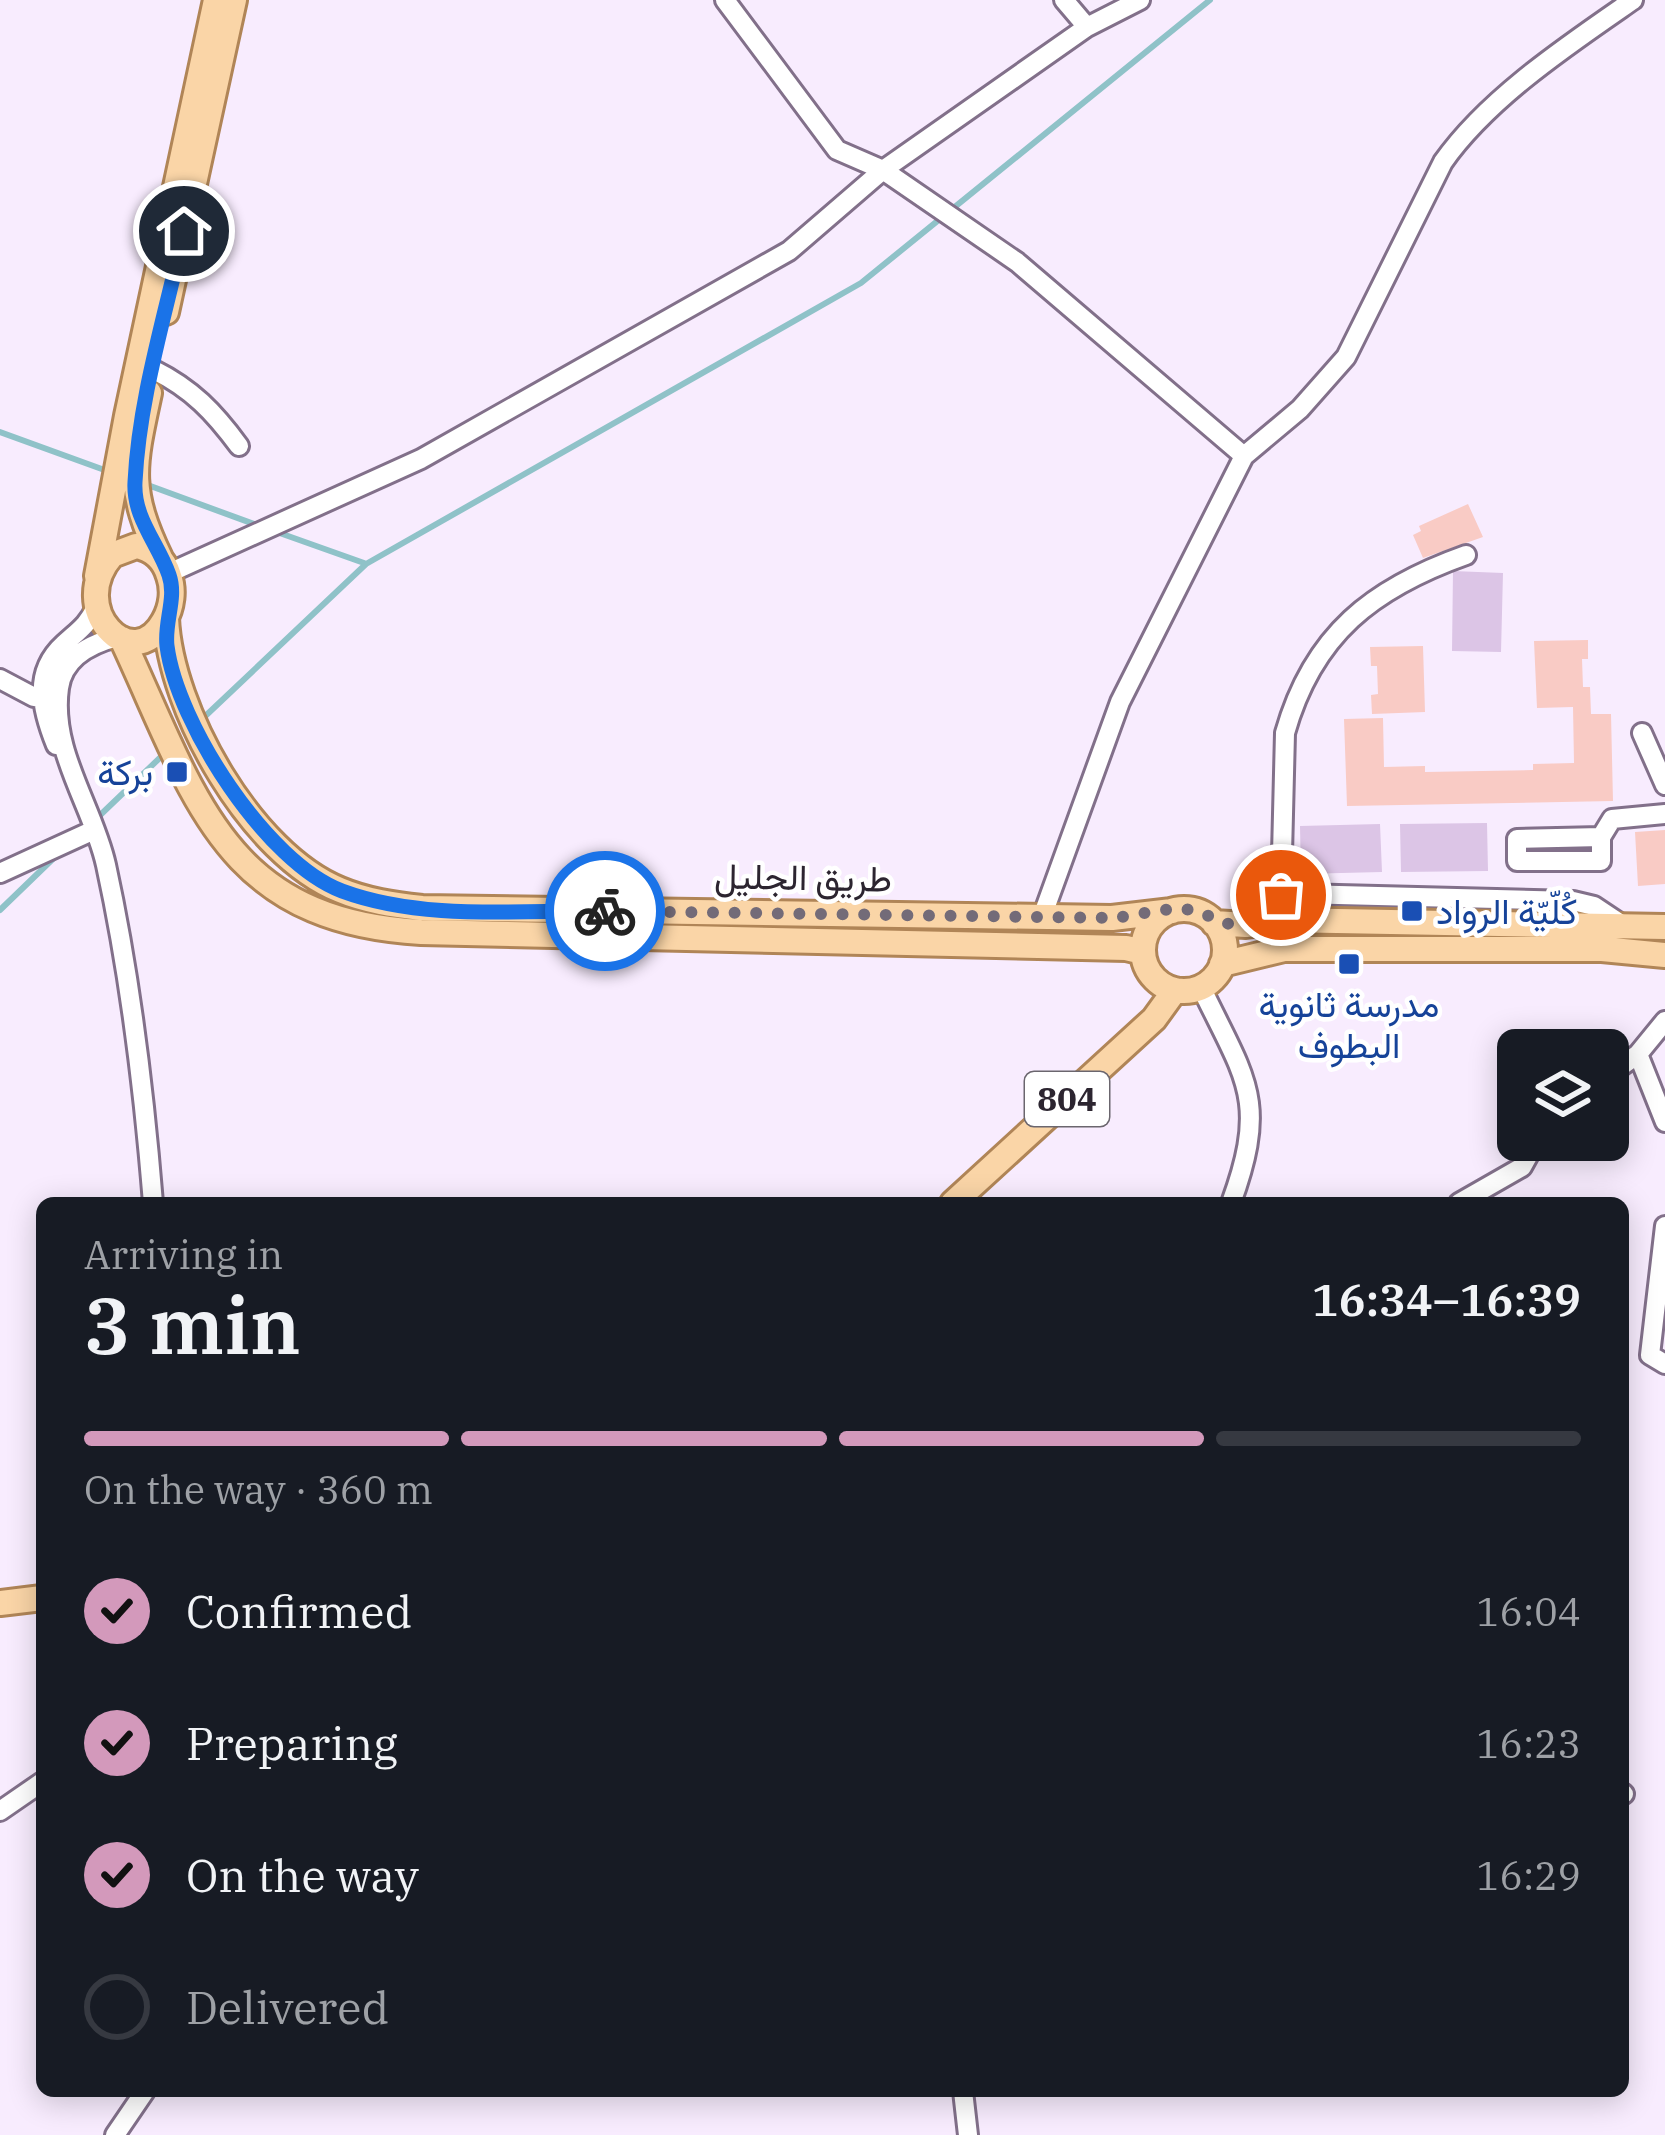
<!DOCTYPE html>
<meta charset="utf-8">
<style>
body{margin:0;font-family:"IBM Plex Serif",Vazirmatn,serif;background:#242831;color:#f1f3f6;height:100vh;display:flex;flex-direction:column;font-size:45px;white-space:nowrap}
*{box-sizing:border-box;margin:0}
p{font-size:39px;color:#9ea1a6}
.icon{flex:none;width:66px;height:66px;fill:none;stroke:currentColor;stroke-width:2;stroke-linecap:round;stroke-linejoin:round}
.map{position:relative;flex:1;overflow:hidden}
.sheet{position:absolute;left:36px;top:1197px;width:1593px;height:900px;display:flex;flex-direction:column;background:#171b24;border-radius:18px;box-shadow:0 6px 30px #0003}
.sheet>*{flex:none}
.tools{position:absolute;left:1497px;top:1029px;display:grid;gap:24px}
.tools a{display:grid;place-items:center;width:132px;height:132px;border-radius:18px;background:#171b24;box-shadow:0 6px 30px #0003;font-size:60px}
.pin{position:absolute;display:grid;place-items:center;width:102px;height:102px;color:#fff;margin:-51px;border:6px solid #fff;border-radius:50%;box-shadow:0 3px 12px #0007}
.courier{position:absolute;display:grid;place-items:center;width:120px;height:120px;margin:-60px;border:9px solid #1a73e8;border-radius:50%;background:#fff;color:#222;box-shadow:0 3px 15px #0007}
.overview em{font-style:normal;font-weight:600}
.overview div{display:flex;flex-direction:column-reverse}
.overview{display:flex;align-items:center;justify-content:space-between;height:204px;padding:0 48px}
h1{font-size:78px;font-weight:600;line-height:90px}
.bar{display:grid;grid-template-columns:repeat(4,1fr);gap:18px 12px;align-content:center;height:144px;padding:0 48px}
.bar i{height:15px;border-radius:9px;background:#363941}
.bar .current{background:#d399bb}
.bar p{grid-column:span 4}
ol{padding:0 48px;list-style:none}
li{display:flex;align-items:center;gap:36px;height:132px}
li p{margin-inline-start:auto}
li .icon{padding:12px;border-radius:50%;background:#d399bb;color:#111;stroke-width:4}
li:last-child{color:#9ea1a6}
li i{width:66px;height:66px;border:6px solid #363941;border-radius:50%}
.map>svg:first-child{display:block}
.green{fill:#dcc5e6}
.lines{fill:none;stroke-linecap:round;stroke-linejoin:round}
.stream{stroke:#8fc2c8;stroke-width:6}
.building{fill:#f9cbc5}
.minor-casing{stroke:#82708a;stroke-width:24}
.major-casing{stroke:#b08557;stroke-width:30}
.minor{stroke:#fff;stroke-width:18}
.major{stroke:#fad5a7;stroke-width:24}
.done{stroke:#736b78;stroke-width:12;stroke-dasharray:0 21.6}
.route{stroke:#1a73e8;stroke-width:15}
.transit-dot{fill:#1a4fb4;stroke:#fff;stroke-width:4.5}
.labels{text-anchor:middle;stroke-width:9;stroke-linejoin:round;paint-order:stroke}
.shield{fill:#fff;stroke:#6b666e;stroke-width:3}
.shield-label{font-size:33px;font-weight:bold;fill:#2c2530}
.transit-label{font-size:36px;fill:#164399;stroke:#fff;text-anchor:end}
.street-label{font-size:36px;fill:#2c2530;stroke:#fff}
</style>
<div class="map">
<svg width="1665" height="2135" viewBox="0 0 1665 2135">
<rect width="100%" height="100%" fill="#f8ecfe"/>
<path class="green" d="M1453 571 1503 573 1501 652 1452 651Z
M1487 823 1488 871 1401 872 1400 824Z
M1380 824 1382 872 1301 874 1300 826Z"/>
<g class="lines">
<path class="stream" d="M0 432 110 472
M145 484 262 527
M274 531 364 563
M199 722 366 564 861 283 1210 0
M94 821 167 751
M0 910 58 854"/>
</g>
<path class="building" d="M1468 504 1483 537 1423 558 1413 535 1421 531 1419 526Z
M1588 640V659H1582L1583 687H1590L1591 714H1611L1613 801 1347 806 1344 719 1383 718 1384 767 1425 766V772L1533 770V764L1574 763 1573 707 1537 708 1534 641Z
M1423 646 1425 712 1372 714 1371 695 1378 694 1377 666H1371L1370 647Z
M1665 830V884L1638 886 1635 832Z"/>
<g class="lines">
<g class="minor-casing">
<path id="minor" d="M725 0 837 150 883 170 1017 262 1244 456 1120 702 1042 917
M1064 0 1087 27
M154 370C192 389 214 412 239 446
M1244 456 1300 409 1346 357 1443 162C1488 98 1568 45 1633 0
M169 573 421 459 789 251 883 170 1087 27 1140 0
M117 637C90 644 63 658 59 688 50 751 93 806 106 865 130 975 144 1091 153 1203
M0 679 34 697 50 700
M1642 733 1665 785
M56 745C42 710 32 673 64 644 78 631 88 625 96 607
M1601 837V861H1517V839L1601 837 1612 819 1665 814
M0 873 94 830
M1281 895 1285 733C1313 634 1373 588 1466 555
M1238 925 1268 900 1299 894 1573 901 1594 906 1624 926
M1201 987C1245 1079 1269 1099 1231 1203
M1665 1021 1638 1054 1665 1122
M1608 1076 1638 1054
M1459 1203 1522 1167 1537 1140
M1665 1226 1650 1355 1665 1364
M1623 1793 1624 1794
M0 1811 42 1782
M963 2091 968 2135
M115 2135 145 2091"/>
</g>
<g class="major-casing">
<path id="major" d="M166 312 234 0
M149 393C133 467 127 489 160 558
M136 546C153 549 164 559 169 576 174 590 172 607 164 621 133 677 65 609 112 555Z
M97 576 127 416 216 0
M166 618C170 710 251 854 340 890 366 901 394 905 422 908L1112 918 1172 911
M122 639C195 795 222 921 421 932L1126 948 1143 952
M1143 950a41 41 0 1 1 82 0a41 41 0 1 1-82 0Z
M1214 923 1246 925 1283 920 1665 927
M1222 964 1284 949H1602L1665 955
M953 1203 1154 1019 1175 990
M0 1603 42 1598"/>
</g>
<use href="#minor" class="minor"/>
<use href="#major" class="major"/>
</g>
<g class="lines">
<path class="done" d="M605 911 1112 918C1136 916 1168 906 1192 910 1210 914 1218 924 1238 925L1281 895"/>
<path class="route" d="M184 231C166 313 139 398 135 482 133 518 158 543 169 575 177 598 164 622 167 646 177 724 267 863 342 891 423 921 519 910 605 911"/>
</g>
<g class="transit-dot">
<rect x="165" y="760" width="24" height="24" rx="6"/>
<rect x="1400" y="899" width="24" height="24" rx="6"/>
<rect x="1337" y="952" width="24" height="24" rx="6"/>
</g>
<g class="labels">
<rect class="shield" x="1025" y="1072" width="84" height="54" rx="9"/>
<g class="shield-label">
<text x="1067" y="1111">804</text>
</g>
<g class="transit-label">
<text x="153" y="785">بركة</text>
<text x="1436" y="924" text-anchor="start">كُلّيّة الرواد</text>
<text x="1349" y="1017" text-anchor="middle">مدرسة ثانوية<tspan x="1349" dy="41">البطوف</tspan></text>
</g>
<g class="street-label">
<text transform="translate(803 877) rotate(1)" y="13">طريق الجليل</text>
</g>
</g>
</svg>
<div class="tools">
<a><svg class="icon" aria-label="layers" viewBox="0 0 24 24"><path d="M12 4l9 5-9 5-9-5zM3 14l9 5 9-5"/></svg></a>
</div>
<div class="pin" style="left:1281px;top:895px;background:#ea580c"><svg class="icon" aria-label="bag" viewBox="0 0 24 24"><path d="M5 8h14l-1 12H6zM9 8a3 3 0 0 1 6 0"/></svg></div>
<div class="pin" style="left:184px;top:231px;background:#1f2937"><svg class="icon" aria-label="home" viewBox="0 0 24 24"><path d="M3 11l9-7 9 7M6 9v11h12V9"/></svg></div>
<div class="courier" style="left:605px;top:911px"><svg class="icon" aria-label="bike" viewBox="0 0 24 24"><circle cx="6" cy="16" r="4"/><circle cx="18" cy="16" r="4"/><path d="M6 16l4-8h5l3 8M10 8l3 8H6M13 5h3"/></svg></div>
<section class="sheet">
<div class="overview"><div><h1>3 min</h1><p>Arriving in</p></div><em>16:34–16:39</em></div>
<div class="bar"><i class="current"></i><i class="current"></i><i class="current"></i><i></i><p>On the way · 360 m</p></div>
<ol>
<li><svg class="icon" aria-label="check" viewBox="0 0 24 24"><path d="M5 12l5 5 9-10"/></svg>Confirmed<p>16:04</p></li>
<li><svg class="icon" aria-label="check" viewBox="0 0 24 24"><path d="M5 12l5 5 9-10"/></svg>Preparing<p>16:23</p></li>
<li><svg class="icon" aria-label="check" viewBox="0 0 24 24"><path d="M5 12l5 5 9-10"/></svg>On the way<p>16:29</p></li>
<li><i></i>Delivered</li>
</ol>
</section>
</div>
